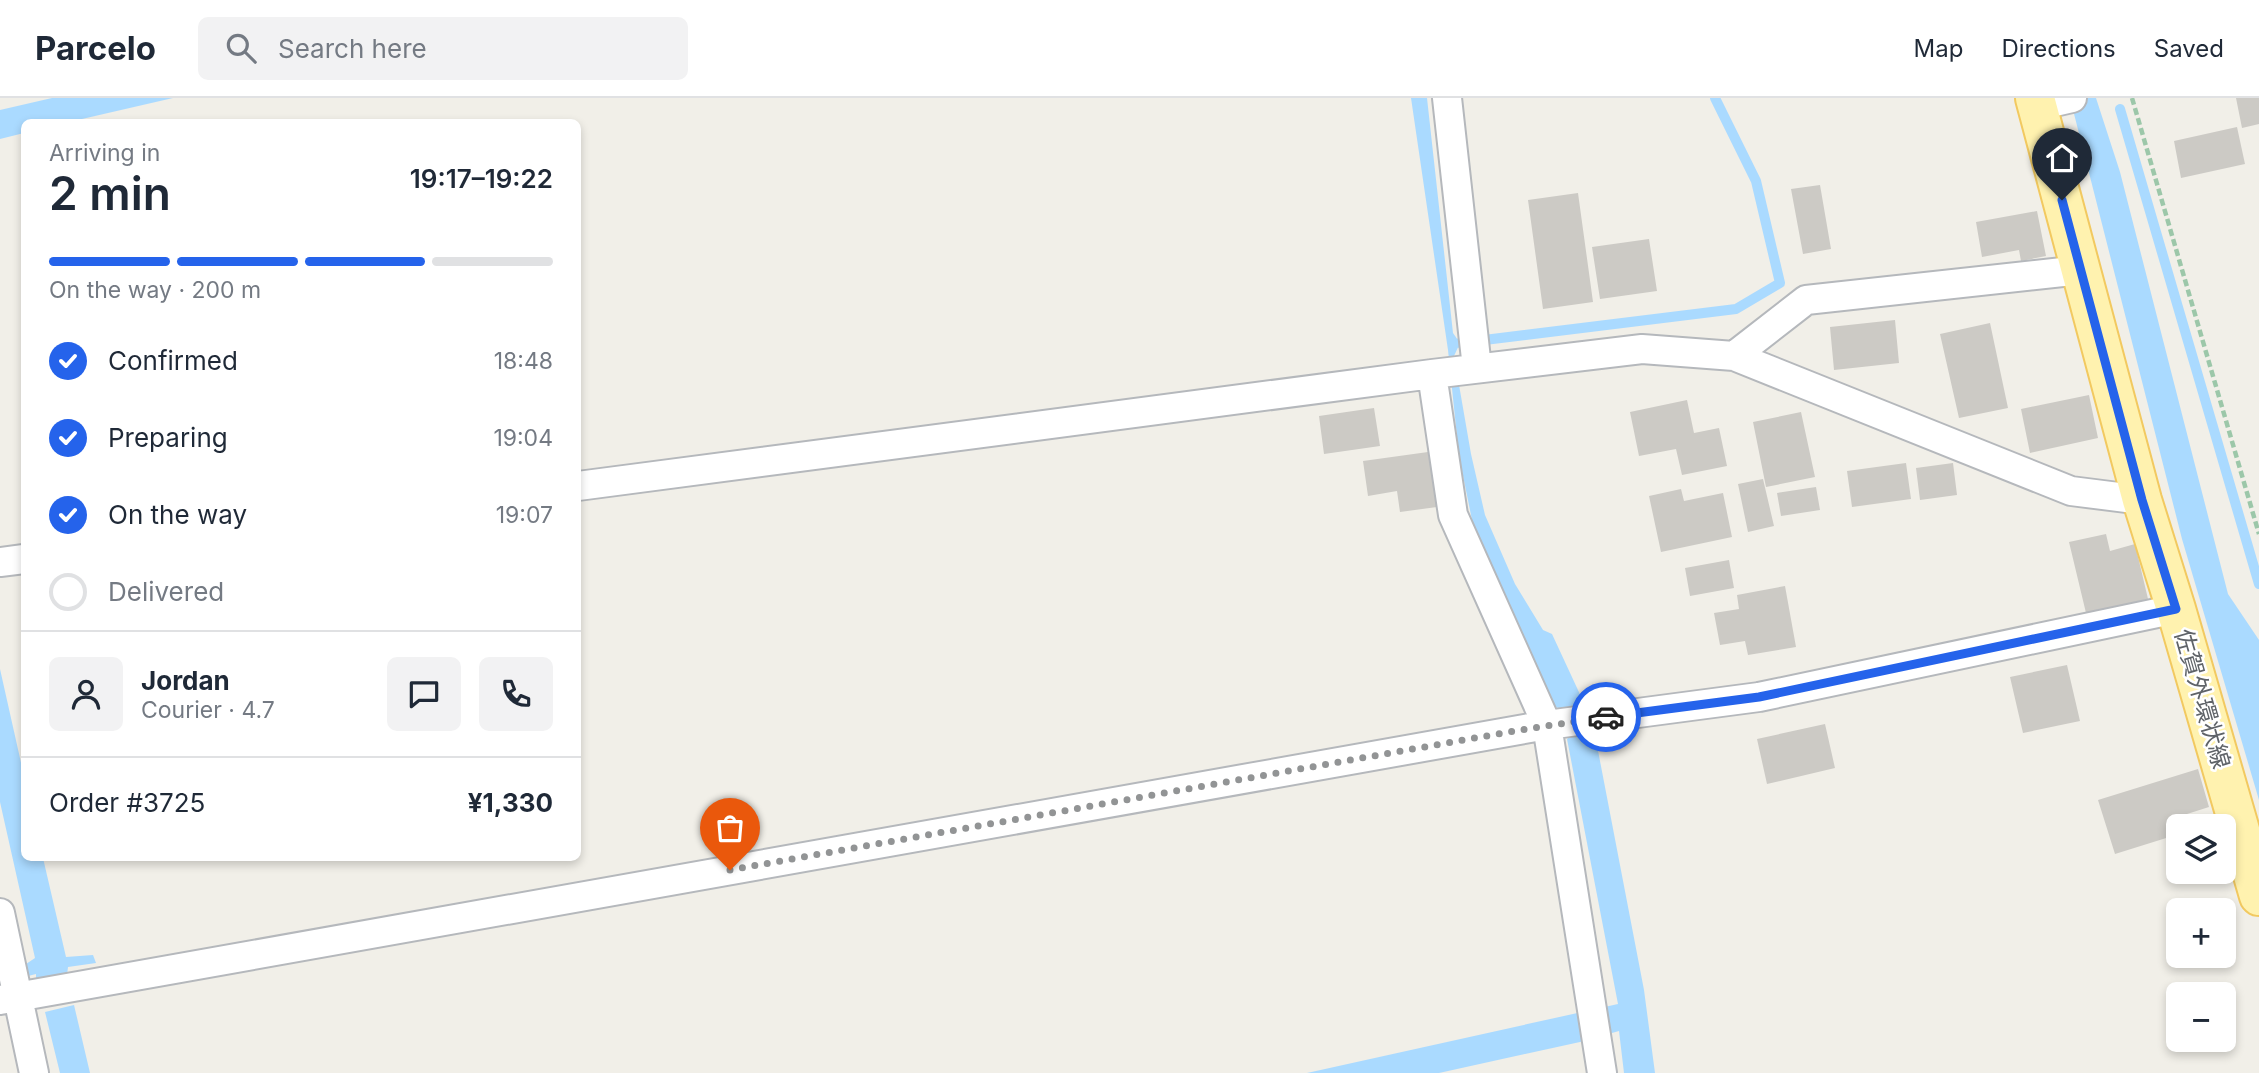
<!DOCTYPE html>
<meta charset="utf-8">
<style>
body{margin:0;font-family:Inter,"Noto Sans JP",sans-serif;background:#f2f2f3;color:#1f2937;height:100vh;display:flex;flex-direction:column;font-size:26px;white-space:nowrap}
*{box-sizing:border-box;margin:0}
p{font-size:23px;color:#747a83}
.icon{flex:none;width:38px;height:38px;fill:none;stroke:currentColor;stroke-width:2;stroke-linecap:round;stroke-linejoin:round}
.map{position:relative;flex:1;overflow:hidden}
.drawer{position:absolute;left:21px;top:21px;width:560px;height:742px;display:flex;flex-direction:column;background:#fff;border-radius:10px;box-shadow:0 4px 10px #0003}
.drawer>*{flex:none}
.fabs{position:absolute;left:2166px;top:716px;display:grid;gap:14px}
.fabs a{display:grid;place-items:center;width:70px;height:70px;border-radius:10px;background:#fff;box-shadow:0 4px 10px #0003;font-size:35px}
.pin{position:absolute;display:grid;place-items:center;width:60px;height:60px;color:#fff;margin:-72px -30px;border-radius:50% 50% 50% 0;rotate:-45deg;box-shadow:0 0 7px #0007}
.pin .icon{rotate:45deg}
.courier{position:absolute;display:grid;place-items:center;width:70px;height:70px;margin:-35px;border:5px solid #2563eb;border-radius:50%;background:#fff;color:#222;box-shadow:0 2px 9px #0007}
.headline em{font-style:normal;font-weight:600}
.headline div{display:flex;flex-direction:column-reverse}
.headline{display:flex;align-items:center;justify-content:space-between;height:119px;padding:0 28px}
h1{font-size:46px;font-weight:600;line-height:52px}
.bar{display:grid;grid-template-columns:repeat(4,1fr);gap:10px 7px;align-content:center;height:84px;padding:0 28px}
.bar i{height:9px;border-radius:5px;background:#e0e1e3}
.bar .current{background:#2563eb}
.bar p{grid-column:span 4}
.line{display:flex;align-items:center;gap:18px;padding:0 28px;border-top:2px solid #e0e1e3}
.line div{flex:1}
.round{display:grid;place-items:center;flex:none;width:74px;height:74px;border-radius:10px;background:#f2f2f3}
ol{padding:0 28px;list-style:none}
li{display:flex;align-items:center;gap:21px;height:77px}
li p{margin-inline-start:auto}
li .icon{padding:7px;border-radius:50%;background:#2563eb;color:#fff;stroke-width:4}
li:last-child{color:#747a83}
li i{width:38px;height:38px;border:4px solid #e0e1e3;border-radius:50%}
header{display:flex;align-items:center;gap:42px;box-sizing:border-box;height:98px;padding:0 35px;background:#fff;border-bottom:2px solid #e0e1e3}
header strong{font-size:33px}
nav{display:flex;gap:38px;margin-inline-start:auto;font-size:24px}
.search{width:490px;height:63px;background:#f2f2f3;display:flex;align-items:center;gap:18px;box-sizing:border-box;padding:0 24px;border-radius:10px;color:#747a83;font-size:26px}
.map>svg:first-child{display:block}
.water{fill:#aadaff}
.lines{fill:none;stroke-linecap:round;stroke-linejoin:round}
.stream{stroke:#aadaff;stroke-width:10}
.building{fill:#cccac5}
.minor-casing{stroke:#b5b8bc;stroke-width:32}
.primary-casing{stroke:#f2c960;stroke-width:42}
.path{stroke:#9cc7a9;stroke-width:4.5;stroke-dasharray:7 3.5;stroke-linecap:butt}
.minor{stroke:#fff;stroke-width:28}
.primary{stroke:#fff2af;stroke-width:38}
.done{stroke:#929495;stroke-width:7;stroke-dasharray:0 12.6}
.route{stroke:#2563eb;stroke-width:9}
.labels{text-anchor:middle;stroke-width:5;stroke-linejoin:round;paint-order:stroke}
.street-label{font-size:24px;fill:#5f6368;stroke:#fff}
</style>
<header>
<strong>Parcelo</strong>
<div class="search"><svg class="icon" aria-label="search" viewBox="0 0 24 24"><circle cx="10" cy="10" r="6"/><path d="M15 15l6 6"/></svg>Search here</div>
<nav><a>Map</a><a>Directions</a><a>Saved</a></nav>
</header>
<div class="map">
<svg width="2259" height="975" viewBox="0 0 2259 975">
<rect width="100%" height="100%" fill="#f1efe8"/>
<path class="water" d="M52 0H173L69 24H24V35L0 41V12Z
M1411 0H1427L1453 235 1460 245 1454 258 1471 356 1485 417 1515 486 1543 532 1552 536 1584 605 1575 610 1583 635 1595 637 1644 892 1655 975H1624L1619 933 1580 944 1439 975H1307L1618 906 1567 641 1574 635 1566 612 1551 608 1472 422 1459 358 1448 252Z
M2070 0H2096L2120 74 2228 496 2259 542V702L2182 441Z
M0 571 24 678V760H43L66 859 93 857 96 865 68 869 67 877 36 882V876L28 878 26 866 35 860 0 704Z
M74 907 90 975H60L45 914Z"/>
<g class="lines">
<path class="stream" d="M2120 11 2259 486
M1460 245 1736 211 1780 185 1756 83 1715 0"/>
</g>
<path class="building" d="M2236 0H2259V26L2242 30Z
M2237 29 2245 66 2181 80 2174 43Z
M1820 87 1831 151 1803 156 1791 91Z
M1578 95 1593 204 1543 211 1528 102Z
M2037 113 2046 158 2021 163 2019 152 1982 159 1976 124Z
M1649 141 1657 193 1600 201 1592 149Z
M1895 222 1899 265 1834 272 1830 229Z
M1990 225 2008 310 1959 320 1940 236Z
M2089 297 2098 340 2030 355 2021 311Z
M1687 302 1694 335 1719 330 1727 368 1682 377 1676 351 1639 358 1630 314Z
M1374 310 1380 348 1324 356 1319 318Z
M1801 314 1815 379 1766 389 1753 324Z
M1428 354 1437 409 1400 414 1397 393 1368 398 1363 363Z
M1906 365 1911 401 1852 409 1847 373Z
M1953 365 1957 397 1920 402 1916 370Z
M1763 381 1774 428 1748 434 1738 386Z
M1816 389 1820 412 1781 418 1777 395Z
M1681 391 1684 403 1723 395 1732 439 1661 454 1649 398Z
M2106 436 2110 453 2135 446 2148 501 2086 515 2069 444Z
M1729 462 1734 490 1690 498 1685 470Z
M1785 488 1796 549 1748 557 1745 543 1720 547 1714 515 1739 511 1737 497Z
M2067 567 2080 623 2023 635 2010 579Z
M1825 626 1835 670 1767 686 1757 641Z
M2198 671 2209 709 2187 716 2190 728H2179V736L2115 756 2098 702Z"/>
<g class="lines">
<g class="minor-casing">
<path id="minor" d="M1447 0 1477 270
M2037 8 2072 0
M1734 258 1806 202 2081 172
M1432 276 1453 417 1547 627 1602 975
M578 388 1432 276 1642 251 1734 258 2071 393 2142 402
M0 464 24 461
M0 815 34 975
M0 902 1547 627 1759 599 2176 511"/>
</g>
<g class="primary-casing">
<path id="primary" d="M2035 0 2142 402 2176 511 2259 798"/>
</g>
<path class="path" d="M2132 0 2259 436"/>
<use href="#minor" class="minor"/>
<use href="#primary" class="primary"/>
</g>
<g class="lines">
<path class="done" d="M730 772 1520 632 1606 619"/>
<path class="route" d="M1606 619 1759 599 2176 511 2142 402 2062 102"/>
</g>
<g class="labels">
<g class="street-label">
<text transform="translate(2202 601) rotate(74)" y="8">佐賀外環状線</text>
</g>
</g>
</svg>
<div class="fabs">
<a><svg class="icon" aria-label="layers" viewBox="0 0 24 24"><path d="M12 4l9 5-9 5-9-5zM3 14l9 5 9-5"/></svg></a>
<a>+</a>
<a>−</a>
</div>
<div class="pin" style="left:730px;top:772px;background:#ea580c"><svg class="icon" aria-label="bag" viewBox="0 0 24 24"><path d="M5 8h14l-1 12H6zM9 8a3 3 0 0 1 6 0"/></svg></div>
<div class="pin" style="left:2062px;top:102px;background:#1f2937"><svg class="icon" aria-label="home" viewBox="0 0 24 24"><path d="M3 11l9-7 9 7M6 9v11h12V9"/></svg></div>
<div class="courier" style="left:1606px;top:619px"><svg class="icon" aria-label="car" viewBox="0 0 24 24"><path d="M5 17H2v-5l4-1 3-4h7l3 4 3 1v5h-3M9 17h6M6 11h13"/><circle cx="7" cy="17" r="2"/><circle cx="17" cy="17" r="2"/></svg></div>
<section class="drawer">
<div class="headline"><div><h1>2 min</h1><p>Arriving in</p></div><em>19:17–19:22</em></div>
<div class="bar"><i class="current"></i><i class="current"></i><i class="current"></i><i></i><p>On the way · 200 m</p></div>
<ol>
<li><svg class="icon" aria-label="check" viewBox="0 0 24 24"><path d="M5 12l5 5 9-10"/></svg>Confirmed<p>18:48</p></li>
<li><svg class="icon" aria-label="check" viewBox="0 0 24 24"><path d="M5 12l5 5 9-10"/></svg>Preparing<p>19:04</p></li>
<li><svg class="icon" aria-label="check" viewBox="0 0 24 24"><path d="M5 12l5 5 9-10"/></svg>On the way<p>19:07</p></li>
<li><i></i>Delivered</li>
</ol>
<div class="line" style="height:126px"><a class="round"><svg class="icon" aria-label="person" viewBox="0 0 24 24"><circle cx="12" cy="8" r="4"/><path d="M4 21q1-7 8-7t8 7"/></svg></a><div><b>Jordan</b><p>Courier · 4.7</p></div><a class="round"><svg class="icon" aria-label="chat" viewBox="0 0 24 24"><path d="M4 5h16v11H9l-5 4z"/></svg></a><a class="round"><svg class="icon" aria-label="phone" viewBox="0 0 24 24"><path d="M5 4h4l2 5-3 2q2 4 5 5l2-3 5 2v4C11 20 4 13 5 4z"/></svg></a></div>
<div class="line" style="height:91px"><div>Order #3725</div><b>¥1,330</b></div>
</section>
</div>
